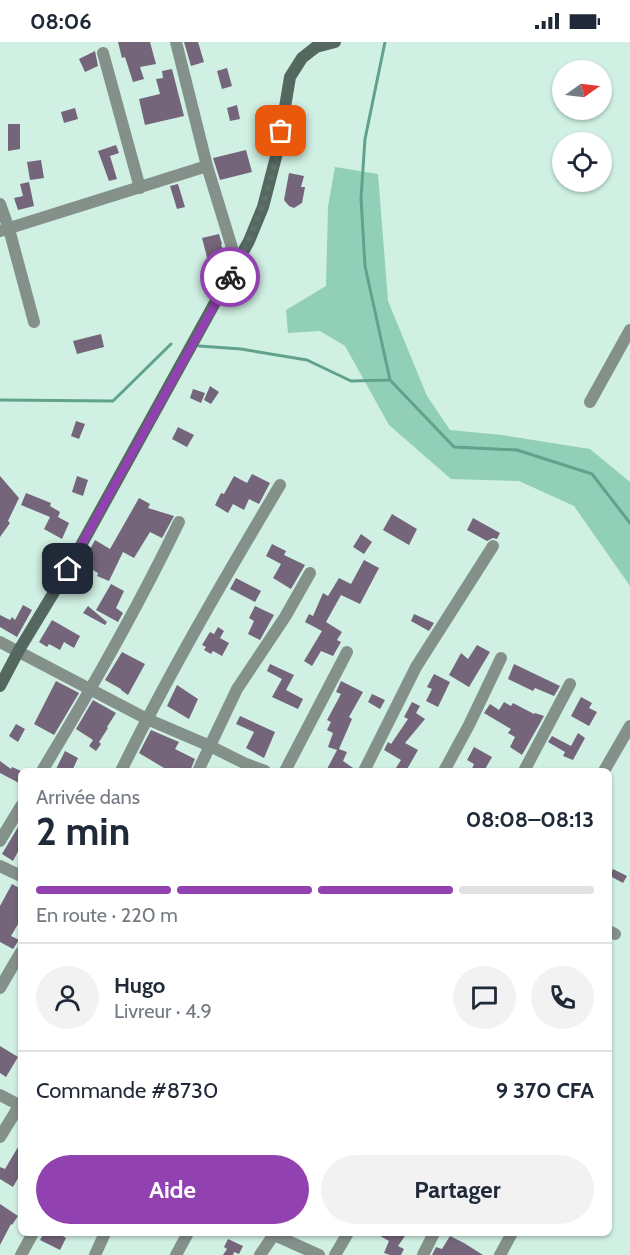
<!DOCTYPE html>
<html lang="fr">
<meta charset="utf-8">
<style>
body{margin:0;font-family:Cabin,sans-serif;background:#f2f2f3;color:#1f2937;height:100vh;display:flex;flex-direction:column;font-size:22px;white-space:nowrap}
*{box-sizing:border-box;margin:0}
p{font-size:20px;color:#747a83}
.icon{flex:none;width:33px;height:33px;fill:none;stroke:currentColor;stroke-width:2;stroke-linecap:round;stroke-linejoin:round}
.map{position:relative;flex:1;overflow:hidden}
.details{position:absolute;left:18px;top:726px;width:594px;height:468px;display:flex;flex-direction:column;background:#fff;border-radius:9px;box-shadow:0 2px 4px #0004}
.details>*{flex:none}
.needle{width:39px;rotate:76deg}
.buttons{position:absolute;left:552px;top:18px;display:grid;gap:12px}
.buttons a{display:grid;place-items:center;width:60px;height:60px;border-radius:50%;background:#fff;box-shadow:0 2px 4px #0004;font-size:30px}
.pin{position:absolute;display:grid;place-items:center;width:51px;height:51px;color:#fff;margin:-26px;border-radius:12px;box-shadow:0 3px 9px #0006}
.courier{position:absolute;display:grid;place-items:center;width:60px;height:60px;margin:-30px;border:4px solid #9241b0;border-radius:50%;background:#fff;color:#222;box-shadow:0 2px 8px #0007}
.headline em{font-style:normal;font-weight:800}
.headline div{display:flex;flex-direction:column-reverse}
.headline{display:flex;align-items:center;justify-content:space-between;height:102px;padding:0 18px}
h1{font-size:39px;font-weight:800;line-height:45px}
.bar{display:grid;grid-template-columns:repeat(4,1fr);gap:9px 6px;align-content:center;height:72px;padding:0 18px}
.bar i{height:8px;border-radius:4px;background:#e0e1e3}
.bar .current{background:#9241b0}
.bar p{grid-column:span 4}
.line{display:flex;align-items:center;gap:15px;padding:0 18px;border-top:2px solid #e0e1e3}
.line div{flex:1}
.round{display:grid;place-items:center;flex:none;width:63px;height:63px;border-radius:32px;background:#f2f2f3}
.primary-button{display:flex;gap:12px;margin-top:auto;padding:12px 18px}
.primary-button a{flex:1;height:69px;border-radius:36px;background:#9241b0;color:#fff;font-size:24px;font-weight:800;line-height:69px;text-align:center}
.primary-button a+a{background:#f2f2f3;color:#1f2937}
.status{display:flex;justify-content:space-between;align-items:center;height:42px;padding:0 30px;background:#fff;direction:ltr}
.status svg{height:16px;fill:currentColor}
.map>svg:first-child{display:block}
.green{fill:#92cfb8}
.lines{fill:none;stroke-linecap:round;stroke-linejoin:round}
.stream{stroke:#61a28b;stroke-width:3}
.building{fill:#74657a}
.street{stroke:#84918b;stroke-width:12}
.secondary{stroke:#556860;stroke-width:12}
.done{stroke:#5e7169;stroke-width:6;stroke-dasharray:0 10.8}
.route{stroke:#9241b0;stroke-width:8}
</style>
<div class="status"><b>08:06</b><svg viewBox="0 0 49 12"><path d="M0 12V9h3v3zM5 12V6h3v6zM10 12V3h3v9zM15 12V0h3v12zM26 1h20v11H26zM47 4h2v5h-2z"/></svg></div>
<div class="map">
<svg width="630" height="1213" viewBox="0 0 630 1213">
<rect width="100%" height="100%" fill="#d0f0e3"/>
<path class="green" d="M335 125 378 132 388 259 427 354 450 388 502 393 590 407 630 440V544L574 464 519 439 451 437 389 383 345 304 320 289 288 291 286 268 326 244 328 165Z"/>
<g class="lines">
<path class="stream" d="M385 0 365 97 361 156 365 224 390 338 454 405 517 408 592 432 630 481
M199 304 241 307 307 318 351 339 389 338
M0 358 113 359 171 302"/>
</g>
<path class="building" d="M118 0H150L156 22 140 25 144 37 133 40 125 15 122 16Z
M184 0H198L204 20 191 24Z
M95 9 98 24 85 30 79 17Z
M227 26 232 44 222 47 217 29Z
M172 27 184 74 145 83 139 57 160 52 156 37 163 36 162 29Z
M237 63 240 77 230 79 227 66Z
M75 66 78 77 64 81 61 70Z
M8 82H20V107L8 109Z
M116 103 119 111 110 114 117 137 109 139 98 109Z
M246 108 252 130 220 138 213 116Z
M41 118 44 136 30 138 27 120Z
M289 131 304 134 301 145H305L302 161 294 166 289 164 284 158Z
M29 140 34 164 18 168 14 156 23 154 20 142Z
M178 142 185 165 177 167 170 144Z
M219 192 222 202 221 203 227 216 211 232 203 223 208 219 202 196Z
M101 292 104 305 77 312 73 299Z
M210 344 219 350 211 362 204 358Z
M193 347 205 351 201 361 190 356Z
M76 379 85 382 79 397 71 394Z
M178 385 194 393 187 405 172 397Z
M252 432 270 441 259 462 249 457 244 468 233 462 228 471 215 463 221 451 224 452 234 434 247 441Z
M0 434 19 456 8 479 10 481 0 495Z
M77 434 88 438 83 454 72 450Z
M26 451 51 461 50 464 60 470 58 475 69 481 62 497 44 487 50 475 21 463Z
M139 456 150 462 148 466 174 474 162 496 150 490 134 516 123 510 109 539 97 534 98 531 82 522 95 498 110 507Z
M392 472 417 487 409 503 383 488Z
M473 476 500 491 497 497 493 496 487 499 467 488Z
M361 492 372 500 364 512 353 505Z
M272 502 286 509 284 513 305 523 291 547 273 536 281 522 266 514Z
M364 518 379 526 360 562 341 553 326 580 342 590 337 598 341 600 333 614 321 609 312 624 304 619 322 589 305 580 309 572 313 574 323 551 328 554 339 536 351 542Z
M236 536 261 549 255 560 230 547Z
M111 542 124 549 116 566 123 571 118 580 96 568Z
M23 563 32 568 17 595 0 585V573L10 578 12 575 15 578Z
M88 564 107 580 105 583 83 571Z
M255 564 274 573 260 598 248 592 254 579 249 576Z
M414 572 434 581 429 589 411 579Z
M52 578 80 594 74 606 64 600 60 608 49 602 47 605 39 600Z
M218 585 224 589 220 596 229 601 222 614 213 609 211 612 204 608 206 605 202 603 210 590 214 592Z
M477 603 490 610 469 645 449 633 461 611 468 617Z
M122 610 145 622 128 653 121 648V647L105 638Z
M270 622 294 633 286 648 303 657 298 667 272 655 282 637 267 629Z
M514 622 560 644 554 654 535 646 533 649 508 637Z
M434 632 450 640 438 665 426 659 432 647 427 645Z
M56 639 79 651 54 693 34 682Z
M341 639 363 650 349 675 352 677 339 707 347 710 343 719 356 728 326 729 337 708 328 705 333 691 327 688 331 680 327 678 341 652 336 650Z
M177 643 198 657 189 677 167 664Z
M372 652 385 658 380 667 368 660Z
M581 655 592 661 589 666 597 670 589 684 571 674Z
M93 658 116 671 107 685 108 686 99 700 101 702 96 709 89 704 93 698 76 687Z
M412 660 420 664 416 671 425 677 405 701 418 708 406 729H394L401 718 384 708 388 700 391 702 408 677 404 675Z
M504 660 511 664 513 661 534 672 535 671 544 674 522 713 510 705 515 695 508 691 511 687 484 671 490 662 499 668Z
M240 674 275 690 264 716 246 706 254 690 236 682Z
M16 682 25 687 18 700 9 694Z
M151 688 179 700 175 707 195 717 190 729H169L139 711Z
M578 691 585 696 573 718 563 714 565 710 548 700 552 694 571 704Z
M474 705 492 715 484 729H471L474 722 467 718Z
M65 709 78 716 72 729H55Z
M0 719 11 727 12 725 21 729V742L0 731Z
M21 780V804L13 819 2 812Z
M613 827 627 834 623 841 610 834Z
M12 842 21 847V877L11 894 19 898 13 907 0 900V864Z
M0 1004 18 1015 6 1035 0 1031Z
M21 1100V1131L13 1145 0 1137V1125L5 1127Z
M0 1162 18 1174 12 1183 11 1182 0 1203Z
M44 1191H58L66 1196 60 1208 40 1198Z
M375 1191H407L398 1204 404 1207 401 1213H390L384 1211 389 1199Z
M450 1194 464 1201 483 1213H432L436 1205 442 1207Z
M228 1197 243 1204 239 1212 234 1210 233 1213H223L227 1207 224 1205Z"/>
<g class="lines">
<path class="street" d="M176 0 207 124 237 222
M103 11 140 146
M0 162 9 187 34 280
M0 189 207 124
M590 360 630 288
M0 600 147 677 210 704 246 722 265 729
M42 729C91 648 138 565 179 480
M121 729C169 631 224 537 280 443
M198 729 237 647 285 575 310 531
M285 729 347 610
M364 729 416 625 493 504
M444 729 469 683 501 616
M524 729 570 642
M604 729 630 684
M0 799 21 764
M0 824 21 834
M609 889 615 892
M0 946 21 910
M0 1053 21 1064
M0 1095 21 1061
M270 1191 319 1213
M21 1213 33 1191
M95 1213 105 1191
M176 1213 188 1191
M260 1213 275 1191
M335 1213 348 1191
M423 1213 434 1191
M500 1213 512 1191"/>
<path class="secondary" d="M0 644 19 608 68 527 249 199 263 165 278 107 290 35 302 16 316 5 335 0"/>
</g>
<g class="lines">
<path class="done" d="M230 235C256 189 273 141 281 89"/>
<path class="route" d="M68 527 230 235"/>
</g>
</svg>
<div class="buttons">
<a><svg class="needle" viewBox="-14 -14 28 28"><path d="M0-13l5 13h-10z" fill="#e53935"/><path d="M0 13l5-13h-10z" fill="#747a83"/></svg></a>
<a><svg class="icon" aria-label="locate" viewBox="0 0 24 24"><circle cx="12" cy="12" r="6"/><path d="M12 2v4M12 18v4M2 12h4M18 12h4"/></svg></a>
</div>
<div class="pin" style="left:281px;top:89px;background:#ea580c"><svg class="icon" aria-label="bag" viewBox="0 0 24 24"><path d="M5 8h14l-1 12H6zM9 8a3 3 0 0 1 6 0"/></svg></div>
<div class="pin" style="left:68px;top:527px;background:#1f2937"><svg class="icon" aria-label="home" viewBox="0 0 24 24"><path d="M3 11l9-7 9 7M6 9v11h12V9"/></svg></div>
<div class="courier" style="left:230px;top:235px"><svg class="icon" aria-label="bike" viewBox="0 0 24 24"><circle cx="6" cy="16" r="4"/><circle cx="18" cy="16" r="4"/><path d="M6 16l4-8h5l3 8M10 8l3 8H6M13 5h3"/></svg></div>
<section class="details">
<div class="headline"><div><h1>2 min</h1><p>Arrivée dans</p></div><em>08:08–08:13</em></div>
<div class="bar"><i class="current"></i><i class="current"></i><i class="current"></i><i></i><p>En route · 220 m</p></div>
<div class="line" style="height:108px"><a class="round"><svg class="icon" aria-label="person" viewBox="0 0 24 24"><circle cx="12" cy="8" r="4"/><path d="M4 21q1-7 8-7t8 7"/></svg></a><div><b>Hugo</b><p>Livreur · 4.9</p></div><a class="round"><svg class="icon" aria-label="chat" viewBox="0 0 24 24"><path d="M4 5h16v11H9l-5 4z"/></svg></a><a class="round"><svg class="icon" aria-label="phone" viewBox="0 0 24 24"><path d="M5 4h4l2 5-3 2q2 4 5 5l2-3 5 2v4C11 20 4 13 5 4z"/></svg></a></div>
<div class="line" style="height:78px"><div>Commande #8730</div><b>9 370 CFA</b></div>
<div class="primary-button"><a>Aide</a><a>Partager</a></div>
</section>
</div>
